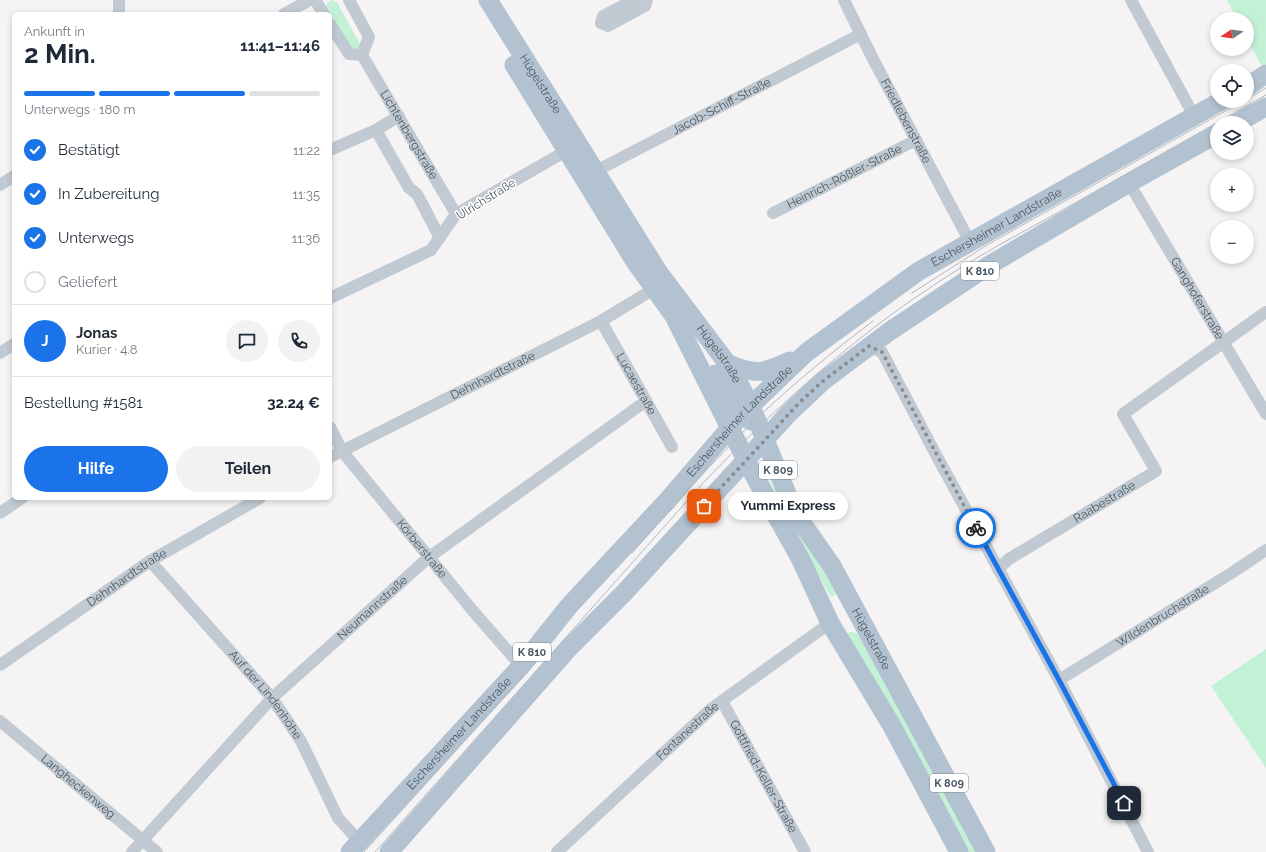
<!DOCTYPE html>
<html lang="de">
<meta charset="utf-8">
<style>
body{margin:0;font-family:Raleway,sans-serif;background:#f2f2f3;color:#1f2937;height:100vh;display:flex;flex-direction:column;font-size:15px;white-space:nowrap}
*{box-sizing:border-box;margin:0}
p{font-size:13px;color:#747a83}
.icon{flex:none;width:22px;height:22px;fill:none;stroke:currentColor;stroke-width:2;stroke-linecap:round;stroke-linejoin:round}
.map{position:relative;flex:1;overflow:hidden}
.side{position:absolute;left:12px;top:12px;width:320px;height:488px;display:flex;flex-direction:column;background:#fff;border-radius:6px;box-shadow:0 2px 6px #0003}
.side>*{flex:none}
.needle{width:26px;rotate:257deg}
.fabs{position:absolute;left:1210px;top:12px;display:grid;gap:8px}
.fabs a{display:grid;place-items:center;width:44px;height:44px;border-radius:50%;background:#fff;box-shadow:0 2px 6px #0003;font-size:20px}
.pin{position:absolute;display:grid;place-items:center;width:34px;height:34px;color:#fff;margin:-17px;border-radius:8px;box-shadow:0 2px 6px #0006}
.courier{position:absolute;display:grid;place-items:center;width:40px;height:40px;margin:-20px;border:3px solid #1a73e8;border-radius:50%;background:#fff;color:#222;box-shadow:0 1px 5px #0007}
.bubble{position:absolute;height:28px;border-radius:14px;background:#fff;box-shadow:0 2px 6px #0003;font-size:13px;font-weight:700;line-height:28px;text-align:center}
.head em{font-style:normal;font-weight:700}
.head div{display:flex;flex-direction:column-reverse}
.head{display:flex;align-items:center;justify-content:space-between;height:68px;padding:0 12px}
h1{font-size:26px;font-weight:700;line-height:30px}
.bar{display:grid;grid-template-columns:repeat(4,1fr);gap:6px 4px;align-content:center;height:48px;padding:0 12px}
.bar i{height:5px;border-radius:3px;background:#e0e1e3}
.bar .active{background:#1a73e8}
.bar p{grid-column:span 4}
.line{display:flex;align-items:center;gap:10px;padding:0 12px;border-top:1px solid #e0e1e3}
.line div{flex:1}
.round{display:grid;place-items:center;flex:none;width:42px;height:42px;border-radius:21px;background:#f2f2f3}
ol{padding:0 12px;list-style:none}
li{display:flex;align-items:center;gap:12px;height:44px}
li p{margin-inline-start:auto}
li .icon{padding:4px;border-radius:50%;background:#1a73e8;color:#fff;stroke-width:4}
li:last-child{color:#747a83}
li i{width:22px;height:22px;border:2px solid #e0e1e3;border-radius:50%}
.primary-button{display:flex;gap:8px;margin-top:auto;padding:8px 12px}
.primary-button a{flex:1;height:46px;border-radius:24px;background:#1a73e8;color:#fff;font-size:16px;font-weight:700;line-height:46px;text-align:center}
.primary-button a+a{background:#f2f2f3;color:#1f2937}
.map>svg:first-child{display:block}
.green{fill:#c3f1d5}
.lines{fill:none;stroke-linecap:round;stroke-linejoin:round}
.street{stroke:#c1cad2;stroke-width:12}
.primary{stroke:#b3c2d1;stroke-width:19}
.tram{stroke:#b5b8bd;stroke-width:1}
.done{stroke:#868d94;stroke-width:4;stroke-dasharray:0 7.2}
.route{stroke:#1a73e8;stroke-width:5}
.labels{text-anchor:middle;stroke-width:3;stroke-linejoin:round;paint-order:stroke}
.shield{fill:#fff;stroke:#808990;stroke-width:1}
.shield-label{font-size:11px;font-weight:bold;fill:#4a5661}
.street-label{font-size:12px;fill:#4a5661;stroke:#fff}
</style>
<div class="map">
<svg width="1266" height="852" viewBox="0 0 1266 852">
<rect width="100%" height="100%" fill="#f5f3f3"/>
<path class="green" d="M332 0 337 2 360 44 361 48 358 51 350 49 327 7V3Z
M1227 0H1266V64L1262 67 1247 38V19H1237Z
M763 470 838 593 831 597 759 472Z
M850 632 856 633 858 635 980 852H964L846 634Z
M1266 649V768L1211 686Z"/>
<g class="lines">
<g class="street">
<path d="M119 0V14"/>
<path d="M315 0 324 14"/>
<path id="s1" d="M349 0 369 37 362 55 456 214"/>
<path d="M634 0 603 16 601 23 608 26 645 6 647 0"/>
<path id="s2" d="M844 0 873 59 970 242"/>
<path d="M1131 0 1194 116"/>
<path d="M284 14 310 0"/>
<path d="M330 24 349 54 362 55"/>
<path d="M376 130 409 188 417 194 440 238"/>
<path d="M330 150 376 130 399 116"/>
<path id="s3" d="M590 174 861 34"/>
<path id="s4" d="M1129 183 1266 414"/>
<path d="M0 185 14 176"/>
<path id="s5" d="M773 213 916 140"/>
<path d="M330 298 431 250 456 214 566 151"/>
<path id="s6" d="M601 321 672 447"/>
<path d="M869 346 882 352 934 451 1059 680 1148 852"/>
<path d="M0 353 14 344"/>
<path id="s7" d="M330 427 342 451 473 611 521 666"/>
<path id="s8" d="M330 457 601 321 654 289"/>
<path d="M0 513 22 498"/>
<path id="s9" d="M150 561 272 698 301 741 338 818 360 842"/>
<path id="s10" d="M998 569 1009 559 1156 471 1123 414 1266 312"/>
<path id="s11" d="M0 665 150 561 260 498"/>
<path id="s12" d="M1059 680 1233 572 1266 550"/>
<path id="s13" d="M722 701 805 852"/>
<path id="s14" d="M0 721 157 852"/>
<path id="s15" d="M132 852 272 698 428 558 646 401"/>
<path id="s16" d="M557 852 712 708 830 623"/>
</g>
<g class="primary">
<path id="s17" d="M488 0 659 273 727 363 743 391 759 425 790 501 804 526 832 566 986 852"/>
<path d="M514 65 636 263 674 316 751 470 801 560 830 623 892 726 959 852"/>
<path d="M1247 87 1266 74"/>
<path d="M1237 123 1266 107"/>
<path d="M727 363C755 376 764 373 790 361"/>
<path d="M715 374 742 414 751 421"/>
<path id="s18" d="M350 852 521 666 569 606 667 501 742 414 807 352 919 271 1221 101"/>
<path d="M389 852 568 649 623 594 789 413 823 381 890 331 991 264 1129 183 1217 134"/>
</g>
<path class="tram" d="M1247 99 1266 88
M912 293 987 245 1243 101
M632 553C672 508 712 462 755 420 793 384 832 352 873 321
M364 852 537 661
M375 852 704 482C774 409 849 341 934 285 974 258 1017 235 1059 212 1128 173 1197 134 1266 95"/>
</g>
<g class="lines">
<path class="done" d="M704 506 800 402 823 381 869 346 882 352 976 528"/>
<path class="route" d="M976 528 1059 680 1124 803"/>
</g>
<g class="labels">
<g class="shield">
<rect x="961" y="262" width="38" height="18" rx="3"/>
<rect x="759" y="461" width="38" height="18" rx="3"/>
<rect x="513" y="643" width="38" height="18" rx="3"/>
<rect x="930" y="774" width="38" height="18" rx="3"/>
</g>
<g class="shield-label">
<text x="980" y="275">K 810</text>
<text x="778" y="474">K 809</text>
<text x="532" y="656">K 810</text>
<text x="949" y="787">K 809</text>
</g>
<g class="street-label">
<text dy="4" stroke="none"><textPath href="#s17" startOffset="99">Hügelstraße</textPath></text>
<text dy="4" stroke="none"><textPath href="#s3" startOffset="148">Jacob-Schiff-Straße</textPath></text>
<text dy="4" stroke="none"><textPath href="#s2" startOffset="136">Friedlebenstraße</textPath></text>
<text dy="4" stroke="none"><textPath href="#s1" startOffset="154">Lichtenbergstraße</textPath></text>
<text dy="4" stroke="none"><textPath href="#s5" startOffset="80">Heinrich-Rößler-Straße</textPath></text>
<text transform="translate(486 199) rotate(-32)" y="4">Ulrichstraße</text>
<text dy="4" stroke="none"><textPath href="#s18" startOffset="905">Eschersheimer Landstraße</textPath></text>
<text dy="4" stroke="none"><textPath href="#s4" startOffset="134">Ganghoferstraße</textPath></text>
<text dy="4" stroke="none"><textPath href="#s17" startOffset="423">Hügelstraße</textPath></text>
<text dy="4" stroke="none"><textPath href="#s8" startOffset="182">Dehnhardtstraße</textPath></text>
<text dy="4" stroke="none"><textPath href="#s6" startOffset="72">Lucaestraße</textPath></text>
<text dy="4" stroke="none"><textPath href="#s18" startOffset="581">Eschersheimer Landstraße</textPath></text>
<text dy="4" stroke="none"><textPath href="#s10" startOffset="126">Raabestraße</textPath></text>
<text dy="4" stroke="none"><textPath href="#s7" startOffset="153">Körberstraße</textPath></text>
<text dy="4" stroke="none"><textPath href="#s11" startOffset="154">Dehnhardtstraße</textPath></text>
<text dy="4" stroke="none"><textPath href="#s15" startOffset="343">Neumannstraße</textPath></text>
<text dy="4" stroke="none"><textPath href="#s12" startOffset="122">Wildenbruchstraße</textPath></text>
<text dy="4" stroke="none"><textPath href="#s17" startOffset="747">Hügelstraße</textPath></text>
<text dy="4" stroke="none"><textPath href="#s9" startOffset="177">Auf der Lindenhöhe</textPath></text>
<text dy="4" stroke="none"><textPath href="#s16" startOffset="178">Fontanestraße</textPath></text>
<text dy="4" stroke="none"><textPath href="#s18" startOffset="161">Eschersheimer Landstraße</textPath></text>
<text dy="4" stroke="none"><textPath href="#s13" startOffset="86">Gottfried-Keller-Straße</textPath></text>
<text dy="4" stroke="none"><textPath href="#s14" startOffset="102">Langheckenweg</textPath></text>
</g>
</g>
</svg>
<div class="fabs">
<a><svg class="needle" viewBox="-14 -14 28 28"><path d="M0-13l5 13h-10z" fill="#e53935"/><path d="M0 13l5-13h-10z" fill="#747a83"/></svg></a>
<a><svg class="icon" aria-label="locate" viewBox="0 0 24 24"><circle cx="12" cy="12" r="6"/><path d="M12 2v4M12 18v4M2 12h4M18 12h4"/></svg></a>
<a><svg class="icon" aria-label="layers" viewBox="0 0 24 24"><path d="M12 4l9 5-9 5-9-5zM3 14l9 5 9-5"/></svg></a>
<a>+</a>
<a>−</a>
</div>
<div class="pin" style="left:704px;top:506px;background:#ea580c"><svg class="icon" aria-label="bag" viewBox="0 0 24 24"><path d="M5 8h14l-1 12H6zM9 8a3 3 0 0 1 6 0"/></svg></div>
<div class="pin" style="left:1124px;top:803px;background:#1f2937"><svg class="icon" aria-label="home" viewBox="0 0 24 24"><path d="M3 11l9-7 9 7M6 9v11h12V9"/></svg></div>
<div class="courier" style="left:976px;top:528px"><svg class="icon" aria-label="bike" viewBox="0 0 24 24"><circle cx="6" cy="16" r="4"/><circle cx="18" cy="16" r="4"/><path d="M6 16l4-8h5l3 8M10 8l3 8H6M13 5h3"/></svg></div>
<div class="bubble" style="left:728px;top:492px;width:120px">Yummi Express</div>
<section class="side">
<div class="head"><div><h1>2 Min.</h1><p>Ankunft in</p></div><em>11:41–11:46</em></div>
<div class="bar"><i class="active"></i><i class="active"></i><i class="active"></i><i></i><p>Unterwegs · 180 m</p></div>
<ol>
<li><svg class="icon" aria-label="check" viewBox="0 0 24 24"><path d="M5 12l5 5 9-10"/></svg>Bestätigt<p>11:22</p></li>
<li><svg class="icon" aria-label="check" viewBox="0 0 24 24"><path d="M5 12l5 5 9-10"/></svg>In Zubereitung<p>11:35</p></li>
<li><svg class="icon" aria-label="check" viewBox="0 0 24 24"><path d="M5 12l5 5 9-10"/></svg>Unterwegs<p>11:36</p></li>
<li><i></i>Geliefert</li>
</ol>
<div class="line" style="height:72px"><b class="round" style="background:#1a73e8;color:#fff">J</b><div><b>Jonas</b><p>Kurier · 4.8</p></div><a class="round"><svg class="icon" aria-label="chat" viewBox="0 0 24 24"><path d="M4 5h16v11H9l-5 4z"/></svg></a><a class="round"><svg class="icon" aria-label="phone" viewBox="0 0 24 24"><path d="M5 4h4l2 5-3 2q2 4 5 5l2-3 5 2v4C11 20 4 13 5 4z"/></svg></a></div>
<div class="line" style="height:52px"><div>Bestellung #1581</div><b>32.24 €</b></div>
<div class="primary-button"><a>Hilfe</a><a>Teilen</a></div>
</section>
</div>
